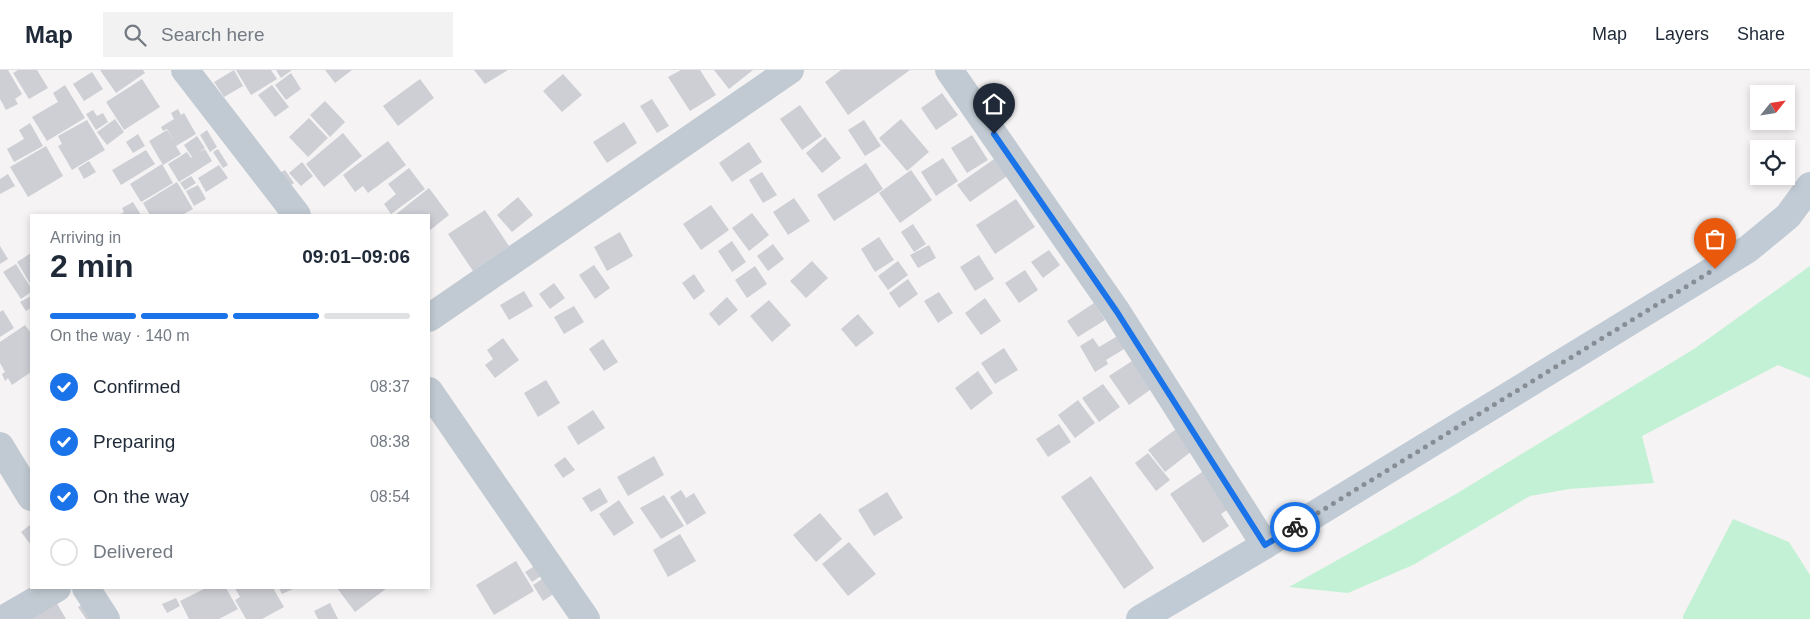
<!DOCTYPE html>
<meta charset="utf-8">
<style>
body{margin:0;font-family:Helvetica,sans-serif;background:#f2f2f3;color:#1f2937;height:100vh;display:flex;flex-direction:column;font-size:19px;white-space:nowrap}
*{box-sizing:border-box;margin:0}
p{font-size:16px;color:#747a83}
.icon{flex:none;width:28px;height:28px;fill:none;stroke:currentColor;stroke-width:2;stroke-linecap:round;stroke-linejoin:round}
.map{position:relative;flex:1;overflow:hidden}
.panel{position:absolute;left:30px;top:144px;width:400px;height:375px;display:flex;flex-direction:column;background:#fff;border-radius:0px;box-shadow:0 2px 8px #0003}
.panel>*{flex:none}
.needle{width:32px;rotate:60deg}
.fabs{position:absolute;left:1750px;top:15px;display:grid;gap:10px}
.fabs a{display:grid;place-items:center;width:45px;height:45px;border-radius:0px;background:#fff;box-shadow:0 2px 8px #0003;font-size:25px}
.pin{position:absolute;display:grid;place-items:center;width:42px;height:42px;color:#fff;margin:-51px -21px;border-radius:50% 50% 50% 0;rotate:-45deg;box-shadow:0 0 5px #0007}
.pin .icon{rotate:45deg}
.courier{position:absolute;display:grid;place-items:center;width:50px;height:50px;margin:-25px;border:4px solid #1a73e8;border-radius:50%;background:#fff;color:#222;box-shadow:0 1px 6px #0007}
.head em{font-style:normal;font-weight:700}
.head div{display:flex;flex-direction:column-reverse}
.head{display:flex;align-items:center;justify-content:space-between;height:85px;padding:0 20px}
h1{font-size:32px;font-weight:700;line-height:38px}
.bar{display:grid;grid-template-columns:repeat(4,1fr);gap:8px 5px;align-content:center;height:60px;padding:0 20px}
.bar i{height:6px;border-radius:4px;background:#e0e1e3}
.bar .active{background:#1a73e8}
.bar p{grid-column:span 4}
ol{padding:0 20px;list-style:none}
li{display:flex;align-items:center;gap:15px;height:55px}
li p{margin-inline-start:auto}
li .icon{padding:5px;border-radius:50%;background:#1a73e8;color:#fff;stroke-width:4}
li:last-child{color:#747a83}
li i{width:28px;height:28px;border:2px solid #e0e1e3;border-radius:50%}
header{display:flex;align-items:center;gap:30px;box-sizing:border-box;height:70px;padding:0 25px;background:#fff;border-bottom:1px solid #e0e1e3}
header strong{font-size:24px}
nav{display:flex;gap:28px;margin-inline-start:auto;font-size:18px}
.search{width:350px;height:45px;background:#f2f2f3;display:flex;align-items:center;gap:12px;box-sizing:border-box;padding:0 18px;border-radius:0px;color:#747a83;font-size:19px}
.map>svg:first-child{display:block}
.green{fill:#c3f1d5}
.building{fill:#cdcfd5}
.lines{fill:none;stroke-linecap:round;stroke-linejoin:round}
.street{stroke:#c1cad2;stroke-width:28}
.secondary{stroke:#c1cbd6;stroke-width:28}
.done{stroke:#868d94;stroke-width:5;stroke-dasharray:0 9}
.route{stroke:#1a73e8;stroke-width:6}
</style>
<header>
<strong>Map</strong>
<div class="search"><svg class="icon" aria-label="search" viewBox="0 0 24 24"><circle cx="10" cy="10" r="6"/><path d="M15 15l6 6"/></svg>Search here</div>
<nav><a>Map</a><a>Layers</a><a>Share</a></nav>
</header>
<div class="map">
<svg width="1810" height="549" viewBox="0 0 1810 549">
<rect width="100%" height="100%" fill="#f5f3f3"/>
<path class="green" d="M1810 196V308L1778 295 1642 366 1654 413 1569 419 1530 426 1413 495 1348 523 1289 517 1456 424 1694 279Z
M1733 449 1789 472 1810 505V549H1683V546Z"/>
<path class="building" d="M0 0H8L22 24 15 29 18 34 6 40 0 29Z
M18 0H37L48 18 29 29 13 3Z
M100 0H143L145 3 116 23Z
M234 0 243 16 224 27 214 12Z
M236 0H271L277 9 251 25Z
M276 0H292L281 8Z
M325 0H352L335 13Z
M474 0H508L485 14Z
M681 0H700L716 25 690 41 668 7Z
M714 0H753L729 19Z
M841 0H910L848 45 825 12Z
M92 2 103 19 84 31 73 14Z
M291 3 301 19 286 30 275 15Z
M563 4 582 25 562 42 543 21Z
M142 9 160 37 124 60 106 32Z
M420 9 434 28 398 56 383 36Z
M65 15 85 48 47 71 32 47 58 32 53 23Z
M272 15 289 37 275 47 258 25Z
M942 23 958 45 936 60 921 38Z
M652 29 669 56 657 63 640 36Z
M325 31 345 52 330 67 310 45Z
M800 35 822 66 802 80 780 49Z
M178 39 181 45 184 43 196 64 176 76 181 84 163 95 149 71 167 60 174 71 167 59 163 61 161 57 174 49 171 43Z
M93 40 97 46 103 43 108 52 96 60 86 44Z
M309 48 328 68 308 87 289 67Z
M115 49 124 62 107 75 97 62Z
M901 49 929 82 907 101 879 68Z
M87 50 105 80 72 100 58 76 62 74 58 66Z
M864 50 881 76 865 86 848 60Z
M624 52 637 73 607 93 593 72Z
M30 53 43 76 14 92 7 79 24 69 19 60Z
M207 60 217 77 210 82 200 65Z
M343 63 362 86 324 117 306 94Z
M138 64 145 76 133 83 126 72Z
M972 65 988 90 967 103 951 78Z
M197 66 205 78 199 82 205 79 212 91 179 112 168 94 187 82 191 88 192 87 184 75Z
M825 67 841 88 822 103 806 83Z
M388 71 406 95 368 123 363 116 355 122 343 105Z
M749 72 762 92 732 112 719 93Z
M46 76 63 106 28 127 10 97Z
M218 79 228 95 223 98 213 82Z
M146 80 155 94 121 115 112 100Z
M997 87 1010 104 970 132 957 115Z
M943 88 958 111 936 126 921 102Z
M89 91 96 102 84 109 78 98Z
M302 92 313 106 301 116 289 103Z
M866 93 883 119 834 151 817 125Z
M162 94 173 113 141 132 130 114Z
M219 95 228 108 206 122 198 108Z
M409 98 425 119 391 144 384 134 396 124 388 114Z
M285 100 294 113 284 120 275 106Z
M911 100 932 130 900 153 879 123Z
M762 102 777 125 763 133 749 110Z
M8 104 15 116 0 124V109Z
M191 106 196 113 185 120 180 113Z
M177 112 193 139 182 145H150L143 133Z
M198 115 206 129 194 136 186 121Z
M429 118 449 145 429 161V145H395Z
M518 127 533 145 512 162 497 145Z
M794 128 810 151 788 165 773 142Z
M1016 129 1035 157 995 184 976 155Z
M133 132 141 145H119L124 142 122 138Z
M711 135 729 160 701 180 683 154Z
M485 140 509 176 473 201 448 164Z
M752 143 769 165 749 181 732 158Z
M913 154 926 174 914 182 901 162Z
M620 162 633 186 607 201 594 177Z
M879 167 894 190 875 202 861 179Z
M732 171 746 192 732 202 718 181Z
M773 174 784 189 768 201 757 186Z
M929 175 936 188 918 198 910 185Z
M0 176 8 189 0 194Z
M1049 180 1060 195 1043 208 1031 192Z
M31 183V215L17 192Z
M979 185 994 209 975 221 960 197Z
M812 191 828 208 806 228 790 211Z
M898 191 908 205 888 220 878 206Z
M16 194 31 218V222L21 229 3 202Z
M594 195 610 218 595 229 579 205Z
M755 196 767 214 747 228 735 210Z
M1025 200 1038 220 1019 233 1005 213Z
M694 204 705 221 694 230 682 213Z
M908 209 918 224 899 238 889 223Z
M554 213 565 228 550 239 539 224Z
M524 221 533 236 509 250 500 235Z
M939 222 953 243 938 253 924 231Z
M31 226V238L26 241 20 232Z
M727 227 738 240 719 256 709 244Z
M985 228 1001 251 981 265 965 243Z
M769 230 791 255 772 272 750 246Z
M1094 233 1105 250 1078 267 1067 251Z
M574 236 584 252 564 264 554 247Z
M3 240 14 258 0 267V242Z
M858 244 874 263 856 277 841 259Z
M25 255 30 262 31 261V302L12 315 8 308 5 311 2 304 5 302 0 293V272Z
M1121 264 1129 276 1106 290 1108 294 1095 302 1080 276 1093 268 1099 277Z
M503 268 519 290 495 308 485 295 493 289 487 280Z
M603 269 618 292 604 301 589 279Z
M1004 278 1018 300 995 314 981 293Z
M1135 289 1154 317 1129 335 1109 306Z
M978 301 993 323 971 340 955 318Z
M546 310 560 333 538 347 524 323Z
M1103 314 1120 337 1099 352 1082 328Z
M1078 330 1095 353 1075 368 1058 345Z
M593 340 605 358 578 375 567 357Z
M1059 354 1071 372 1048 387 1036 369Z
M1176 359 1192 381 1165 402 1148 380Z
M1148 383 1170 410 1156 421 1135 393Z
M654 386 664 405 628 426 617 407Z
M565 387 575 400 563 408 554 395Z
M1205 400 1230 438 1221 444 1229 456 1203 473 1170 424Z
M1091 406 1154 498 1124 519 1061 427Z
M600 418 608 432 591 442 582 428Z
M681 420 686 428 694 423 706 443 687 455 670 427Z
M887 422 903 448 874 466 858 440Z
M664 425 684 456 661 469 640 438Z
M619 430 634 453 614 466 599 444Z
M820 443 842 469 816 492 793 465Z
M31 454V475L21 462Z
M680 464 696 491 668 507 653 480Z
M849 472 876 504 848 526 822 494Z
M516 491 534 521 494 545 476 515Z
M541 492 547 502 532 512 525 502Z
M548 505 558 521 543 531 533 515Z
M206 518H226L238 539 219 549H189L180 531Z
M235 518H273L284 537 262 549H246L235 530 240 527Z
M279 518H295L282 524Z
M337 518H387L355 542Z
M52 525 66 549H11Z
M176 528 180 536 167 543 162 534Z
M91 530 103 549H86L78 537Z
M330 533 338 549H318L314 541Z"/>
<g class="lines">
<path class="street" d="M185 0 297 145
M949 0 1117 242 1265 475
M429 248 790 0
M429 321 586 549
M0 376 31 427
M86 518 106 549
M4 549 57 518"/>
<path class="secondary" d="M1140 549 1265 475 1748 179 1788 146 1810 116"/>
</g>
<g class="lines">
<path class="done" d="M1295 457 1715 199"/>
<path class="route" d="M994 64 1117 242 1265 475 1295 457"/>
</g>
</svg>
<div class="fabs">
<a><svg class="needle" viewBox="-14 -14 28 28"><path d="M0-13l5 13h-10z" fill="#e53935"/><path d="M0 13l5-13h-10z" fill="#747a83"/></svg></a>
<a><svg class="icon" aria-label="locate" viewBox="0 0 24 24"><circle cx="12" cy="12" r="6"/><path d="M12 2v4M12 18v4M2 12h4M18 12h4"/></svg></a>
</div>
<div class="pin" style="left:1715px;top:199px;background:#ea580c"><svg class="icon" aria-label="bag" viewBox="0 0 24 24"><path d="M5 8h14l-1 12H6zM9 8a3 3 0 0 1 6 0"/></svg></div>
<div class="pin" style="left:994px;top:64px;background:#1f2937"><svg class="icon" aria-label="home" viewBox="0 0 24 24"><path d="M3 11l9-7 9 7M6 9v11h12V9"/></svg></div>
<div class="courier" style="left:1295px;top:457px"><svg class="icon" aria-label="bike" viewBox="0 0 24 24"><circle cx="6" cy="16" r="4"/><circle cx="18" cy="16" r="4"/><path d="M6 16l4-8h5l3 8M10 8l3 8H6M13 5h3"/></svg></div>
<section class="panel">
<div class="head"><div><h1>2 min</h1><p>Arriving in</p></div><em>09:01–09:06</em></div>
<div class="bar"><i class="active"></i><i class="active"></i><i class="active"></i><i></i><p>On the way · 140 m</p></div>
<ol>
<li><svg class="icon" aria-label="check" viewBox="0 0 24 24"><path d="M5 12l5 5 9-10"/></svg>Confirmed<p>08:37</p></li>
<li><svg class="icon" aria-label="check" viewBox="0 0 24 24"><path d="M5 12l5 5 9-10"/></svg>Preparing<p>08:38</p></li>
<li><svg class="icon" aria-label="check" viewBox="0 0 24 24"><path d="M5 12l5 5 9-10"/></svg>On the way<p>08:54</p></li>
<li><i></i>Delivered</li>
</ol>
</section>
</div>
